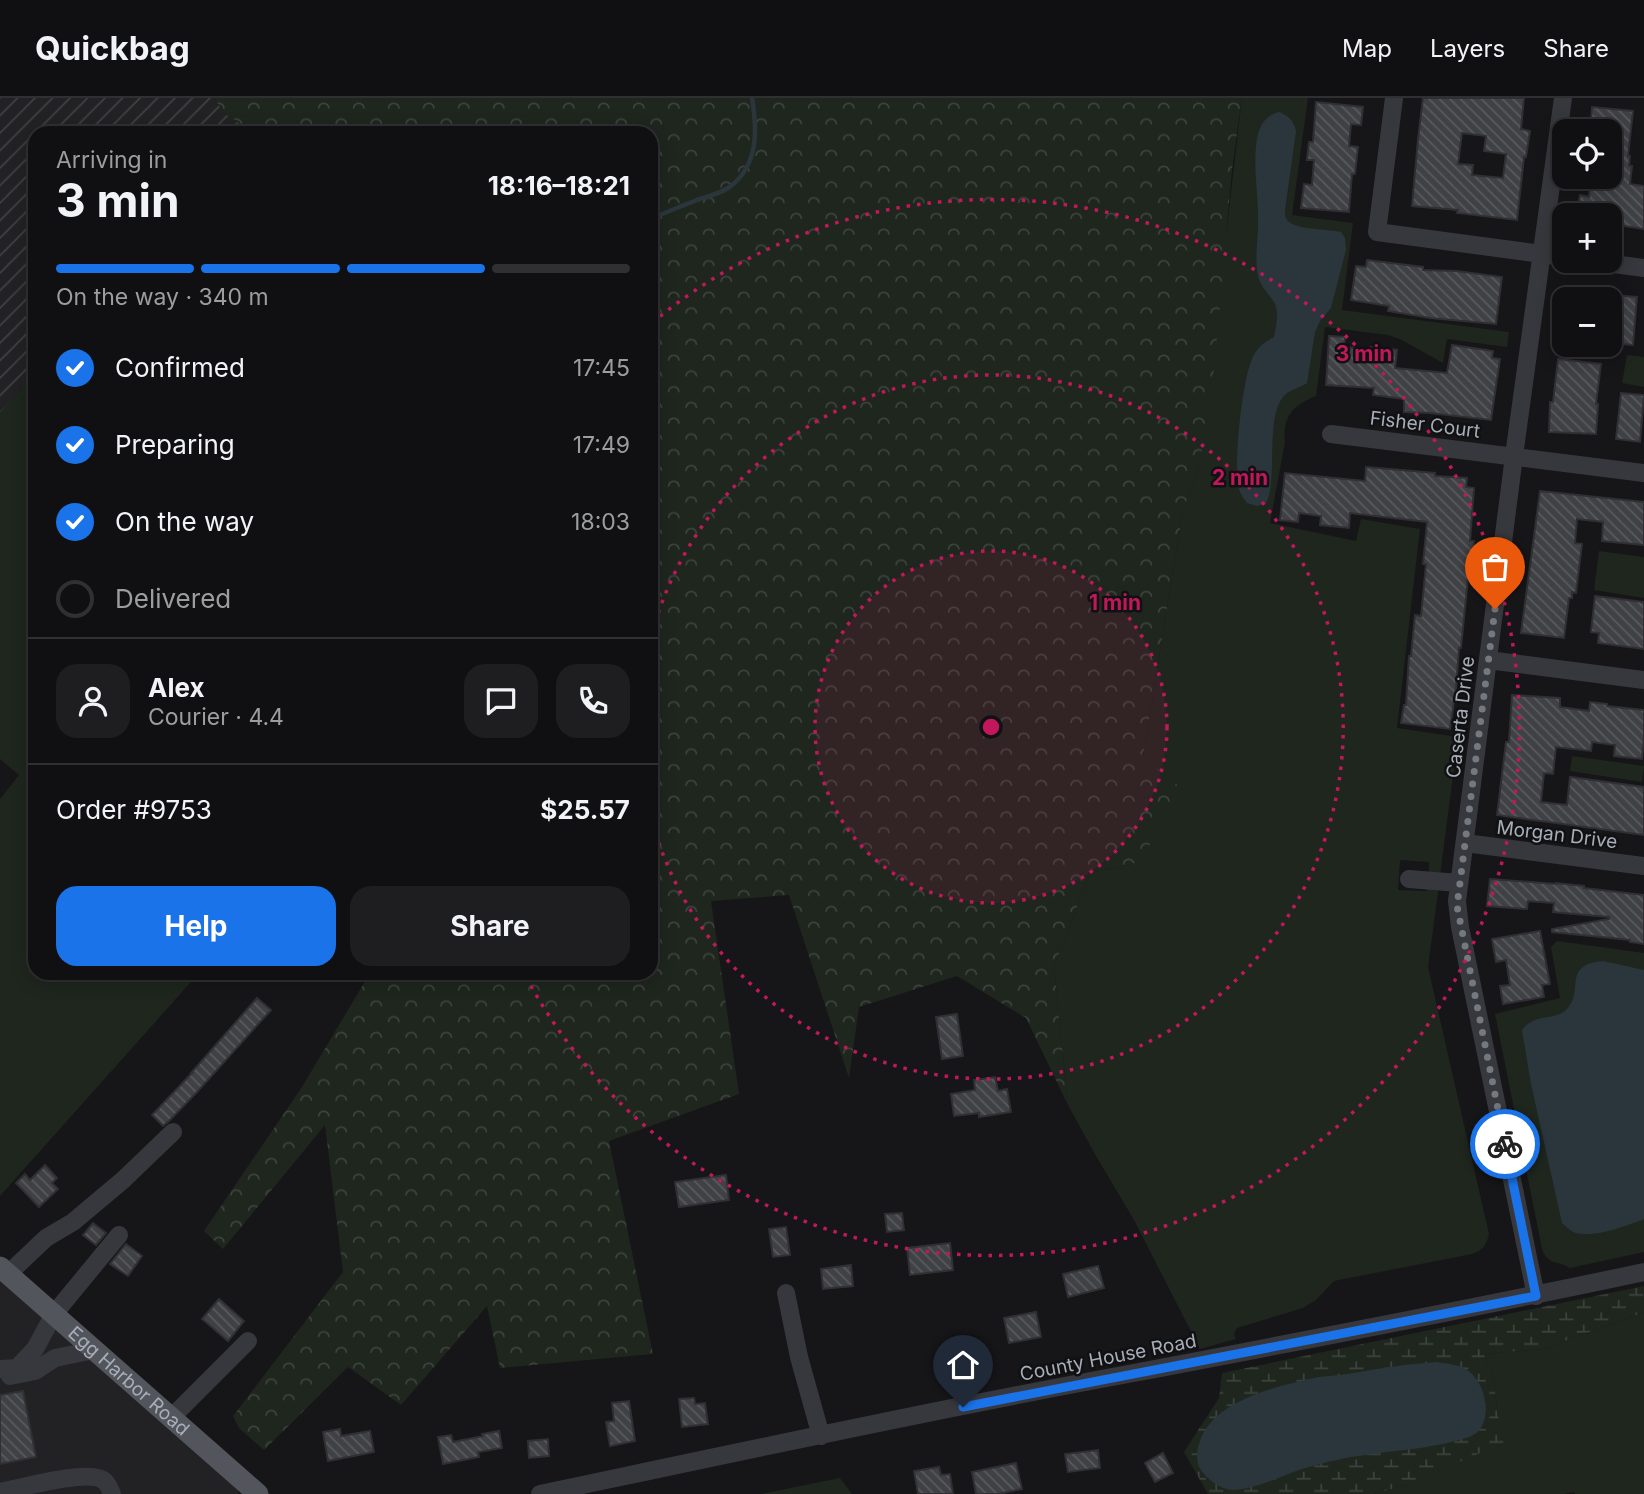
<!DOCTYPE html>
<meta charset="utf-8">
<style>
body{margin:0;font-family:Inter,sans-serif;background:#1e1e20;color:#f1f3f6;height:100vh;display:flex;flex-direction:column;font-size:26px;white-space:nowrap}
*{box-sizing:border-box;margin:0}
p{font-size:23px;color:#9c9d9f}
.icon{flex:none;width:38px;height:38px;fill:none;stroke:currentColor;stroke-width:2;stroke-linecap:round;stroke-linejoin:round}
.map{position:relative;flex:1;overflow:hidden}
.sheet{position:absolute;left:28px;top:28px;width:630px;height:854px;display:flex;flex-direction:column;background:#101012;border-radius:21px;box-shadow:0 4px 18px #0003,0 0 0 2px #303032}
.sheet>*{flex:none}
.buttons{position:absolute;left:1552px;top:21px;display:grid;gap:14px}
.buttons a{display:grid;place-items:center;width:70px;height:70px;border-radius:14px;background:#101012;box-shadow:0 4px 18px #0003,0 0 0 2px #303032;font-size:35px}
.pin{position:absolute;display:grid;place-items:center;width:60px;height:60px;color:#fff;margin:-72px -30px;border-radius:50% 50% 50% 0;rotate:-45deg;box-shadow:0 0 7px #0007}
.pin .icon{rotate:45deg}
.courier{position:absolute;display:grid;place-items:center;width:70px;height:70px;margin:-35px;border:5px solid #1a73e8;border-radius:50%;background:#fff;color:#222;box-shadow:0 2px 9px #0007}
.summary em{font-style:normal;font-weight:700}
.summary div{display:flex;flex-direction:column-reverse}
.summary{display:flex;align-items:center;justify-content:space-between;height:119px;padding:0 28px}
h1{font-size:46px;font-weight:700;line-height:52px}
.bar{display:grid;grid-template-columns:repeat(4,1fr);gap:10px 7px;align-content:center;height:84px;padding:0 28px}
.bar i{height:9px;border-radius:5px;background:#303032}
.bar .active{background:#1a73e8}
.bar p{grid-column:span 4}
.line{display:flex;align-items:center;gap:18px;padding:0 28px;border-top:2px solid #303032}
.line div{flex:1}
.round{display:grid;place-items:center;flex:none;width:74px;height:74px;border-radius:21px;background:#1e1e20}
ol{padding:0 28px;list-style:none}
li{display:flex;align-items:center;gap:21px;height:77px}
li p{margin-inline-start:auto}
li .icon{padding:7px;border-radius:50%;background:#1a73e8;color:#fff;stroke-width:4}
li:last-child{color:#9c9d9f}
li i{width:38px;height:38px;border:4px solid #303032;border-radius:50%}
.action{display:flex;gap:14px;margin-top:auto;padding:14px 28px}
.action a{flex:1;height:80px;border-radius:21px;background:#1a73e8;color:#fff;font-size:28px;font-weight:700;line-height:80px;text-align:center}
.action a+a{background:#1e1e20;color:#f1f3f6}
header{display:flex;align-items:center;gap:42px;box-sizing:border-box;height:98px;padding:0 35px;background:#101012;border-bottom:2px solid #303032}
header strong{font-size:33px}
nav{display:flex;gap:38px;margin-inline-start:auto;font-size:24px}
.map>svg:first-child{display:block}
.built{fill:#222225}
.industrial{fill:url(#industrial-furrows)}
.green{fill:#1e261e}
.forest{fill:url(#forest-crowns)}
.wetland{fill:url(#wetland-marsh)}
.water{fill:#2b363c}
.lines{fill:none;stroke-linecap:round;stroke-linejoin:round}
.stream{stroke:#2b363c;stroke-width:4.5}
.building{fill:url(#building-back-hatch);stroke:#303034;stroke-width:2;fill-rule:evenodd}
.minor{stroke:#37383d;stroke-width:18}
.major{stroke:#52555c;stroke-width:21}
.done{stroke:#747980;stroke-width:7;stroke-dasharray:0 12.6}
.route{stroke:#1a73e8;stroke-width:9}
.ring{fill:none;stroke:#c2185b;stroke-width:3.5;stroke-dasharray:3.5 7}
.labels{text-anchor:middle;stroke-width:5;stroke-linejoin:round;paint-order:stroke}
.street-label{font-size:19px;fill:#a7aeb8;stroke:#111113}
.centre{fill:#c2185b;stroke:#111113;stroke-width:3.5}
.ring-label{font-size:21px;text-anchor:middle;font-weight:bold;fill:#c2185b;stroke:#111113;stroke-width:5;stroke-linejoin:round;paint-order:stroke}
</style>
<header>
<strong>Quickbag</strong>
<nav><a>Map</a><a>Layers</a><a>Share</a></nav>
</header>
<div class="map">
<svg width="1644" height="1396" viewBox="0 0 1644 1396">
<defs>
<pattern id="industrial-furrows" width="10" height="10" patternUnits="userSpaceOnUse" patternTransform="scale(1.75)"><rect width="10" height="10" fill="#222225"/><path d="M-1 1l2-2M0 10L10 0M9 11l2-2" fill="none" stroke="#3f4043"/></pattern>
<pattern id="forest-crowns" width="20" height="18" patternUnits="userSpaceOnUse" patternTransform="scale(1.75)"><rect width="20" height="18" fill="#1e261e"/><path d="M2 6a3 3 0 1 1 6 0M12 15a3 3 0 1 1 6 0" fill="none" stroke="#3c433d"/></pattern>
<pattern id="wetland-marsh" width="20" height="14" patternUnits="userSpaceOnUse" patternTransform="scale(1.75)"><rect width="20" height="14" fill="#1e261e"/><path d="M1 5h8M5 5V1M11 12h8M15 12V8" fill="none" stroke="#3c433d"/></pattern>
<pattern id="building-back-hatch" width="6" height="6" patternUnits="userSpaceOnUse" patternTransform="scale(1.75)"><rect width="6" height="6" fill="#404145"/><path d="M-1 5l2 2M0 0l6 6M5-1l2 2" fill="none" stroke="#595a5e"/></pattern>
</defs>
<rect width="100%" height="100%" fill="#161618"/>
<path class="built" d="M0 1169 230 1371 239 1396H0Z"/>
<path class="industrial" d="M0 0H214L224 15 255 35H35V275L0 315Z"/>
<path class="green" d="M1242 0H1308L1292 117 1353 125 1342 212 1509 234 1507 249 1447 241 1443 265 1400 241 1388 237 1325 229 1316 298C1294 307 1282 318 1285 344L1270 425 1356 443 1361 421 1420 431 1397 630 1458 639 1440 778 1429 777V764L1400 762 1398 792 1427 793 1428 786 1439 787 1428 869 1489 1136C1486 1148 1483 1152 1472 1156L1334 1183 1316 1202 1303 1210 1237 1230 1234 1236 1236 1241 1200 1251 1134 1122 1096 1058 1068 1007 1054 869 1090 775 1140 764 1143 658 1183 412 1199 369Z
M1627 257 1644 259V289L1622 285Z
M35 275V875H199L0 1098V701L19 677 0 661V315Z
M1599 453 1644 459V500L1594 492Z
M1572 658 1644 668 1642 684 1570 673Z
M1557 843 1644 855V1154L1570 1170C1558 1162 1548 1168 1542 1151L1495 916 1560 900 1551 849Z
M1644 1214V1396H1575L1574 1394 1564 1396H1374L1406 1387 1498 1319 1494 1283 1484 1256 1543 1251Z
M840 1380 852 1396H761Z"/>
<path class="forest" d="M214 0H1242L1232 72 1213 283 1199 369 1183 412 1143 658 1181 690 1140 764 1090 775 1054 869 1068 1007 1026 920 957 878 859 909 849 980 789 797 711 803 739 996 609 1043 653 1256 500 1270 487 1208 401 1307 348 1269 264 1352 239 1330 233 1318 343 1174 325 1027 223 1151 204 1133 302 989 370 875H651V35H255L224 15Z"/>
<path class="wetland" d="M1644 1188V1214L1543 1251 1484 1256 1494 1283 1498 1319 1510 1342 1406 1387 1374 1396H1208L1184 1354 1219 1300 1222 1275Z"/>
<path class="water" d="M1279 14C1289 18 1294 23 1296 33L1285 112C1285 117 1285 120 1288 123 1297 132 1328 131 1341 134L1345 140 1346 152 1331 210 1320 223 1315 234 1307 285C1301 289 1293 291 1287 295 1263 313 1279 382 1266 405L1257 408 1247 405C1244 401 1241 397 1239 391 1233 368 1242 284 1252 261 1256 251 1264 244 1274 239 1276 229 1279 216 1275 206 1270 196 1261 190 1258 178 1254 159 1259 138 1258 118 1258 92 1252 62 1258 36 1261 25 1267 17 1279 14Z
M1603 863 1644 872V1121C1627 1128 1594 1140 1576 1135 1570 1133 1567 1129 1562 1125L1531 986 1522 932C1535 914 1554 924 1567 911 1585 893 1561 867 1603 863Z
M1436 1264C1449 1266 1460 1266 1471 1275 1486 1288 1493 1323 1475 1336 1469 1340 1461 1341 1455 1343 1426 1351 1396 1352 1366 1357 1347 1359 1327 1364 1309 1369 1286 1375 1256 1392 1233 1392 1221 1392 1205 1380 1199 1369 1196 1361 1197 1351 1200 1343 1212 1305 1270 1290 1305 1282 1319 1278 1333 1278 1347 1276 1377 1271 1406 1266 1436 1264Z"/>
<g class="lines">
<path class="stream" d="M651 121C666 114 682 108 697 102 709 98 723 95 732 87 759 65 757 30 752 0"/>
</g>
<path class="building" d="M1423 0H1524L1521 31 1530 33 1526 59H1524L1517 122 1457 115 1458 112 1412 108 1418 41ZM1462 35 1486 38 1484 53 1506 56 1503 80 1472 77 1473 67 1458 66Z
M1316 4 1363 9 1361 27 1351 26 1349 48 1358 49 1355 76H1352L1349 114 1301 110 1304 86 1312 87 1314 62H1307L1309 44H1313Z
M1592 9 1633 13 1628 58H1630L1629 68H1632L1630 86 1644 88V131L1610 126V117H1576L1580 97 1589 99 1591 79H1610V33H1590Z
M1367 162 1423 169V172L1457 173 1502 179 1496 226 1430 220 1388 213 1389 208 1351 202 1356 168 1366 169Z
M1610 197 1637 199 1633 247 1610 245Z
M1329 238 1345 239 1344 249 1369 251 1370 249 1397 252 1395 270 1447 275 1452 247 1493 253 1492 260 1500 261 1491 322 1430 315 1404 314V301L1373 297 1374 290 1326 287Z
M1558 261 1601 266 1596 306H1598L1596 336 1549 334 1550 304H1553Z
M1621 295 1644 297 1640 344 1616 341Z
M1366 369 1435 375V378L1467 380 1466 389 1474 390 1470 443H1474L1472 470H1469L1461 550H1459L1456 590 1450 631 1401 625 1404 607H1406L1409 558H1411L1415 517 1421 518 1426 466H1423L1427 424 1350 415 1349 430 1320 427 1321 418 1299 415 1298 424 1280 422 1285 375 1365 383Z
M1540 393 1644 404V447L1602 443 1603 424 1577 421 1575 445 1582 446 1580 462 1576 495 1572 494V500H1569L1564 540 1521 535Z
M1595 498 1644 504V551L1598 545 1599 535 1591 534Z
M1512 597 1560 600V609L1589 613 1590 604 1607 606V608L1644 612V639L1642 661 1614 658 1615 647 1592 644 1591 653 1556 649 1553 676 1544 675 1541 704 1567 707 1570 679 1644 689V737L1497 717 1506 644H1509Z
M1490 781 1556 786V785L1584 788V790L1644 797V846L1630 844V842L1552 834V831L1609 821V819L1553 814 1554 805 1528 803 1527 811 1487 808Z
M1540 833 1550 886 1542 887 1544 899 1503 906 1500 888 1510 887 1506 862 1496 864 1492 841Z
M257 900 271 912 197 994 169 1023 163 1028 152 1017 192 975H191Z
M957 916 963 958 942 961 936 919Z
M995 979 998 993 1007 991 1011 1014 979 1019V1015L954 1018 951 996 975 992 974 982Z
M45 1067 57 1080 52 1085 58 1091 39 1109 16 1085 25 1076 30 1082Z
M726 1077 729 1102 679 1109 675 1084Z
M902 1115 904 1132 887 1134 885 1116Z
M93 1125 106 1135 96 1147 83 1137Z
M786 1129 790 1157 773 1159 769 1131Z
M950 1145 953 1172 910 1177 907 1150Z
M126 1146 142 1158 128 1178 110 1166Z
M851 1167 853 1188 823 1191 821 1171Z
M1098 1168 1104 1190 1068 1199 1063 1176Z
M219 1201 244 1223 228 1243 202 1221Z
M1036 1214 1041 1239 1009 1245 1004 1220Z
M23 1293 36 1359 0 1366V1297Z
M694 1300 695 1306 705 1305 708 1326 682 1329 679 1301Z
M629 1303 635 1343 610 1348 606 1324 614 1323 612 1305Z
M340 1331 341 1338 370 1333 374 1354 328 1363 323 1334Z
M499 1333 502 1350 478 1354 479 1359 443 1366 438 1339 451 1337 453 1344 483 1338 482 1336Z
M548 1341 549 1358 529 1360 528 1343Z
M1098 1352 1100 1370 1068 1374 1065 1356Z
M1163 1355 1173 1375 1155 1384 1145 1365Z
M1016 1365 1022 1391 998 1396H976L972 1374Z
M939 1369 941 1377 950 1376 953 1396H918L914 1373Z"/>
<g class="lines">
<path class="minor" d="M1394 0 1377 134 1564 159
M1592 163 1644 170
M1331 336 1644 375
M1488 562 1644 582
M1465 745 1644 768
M1409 781 1459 785
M8 1176 46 1140 73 1124 123 1082 173 1034
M786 1195 799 1259 821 1338
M1536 1198 1460 829 1457 803 1514 358 1563 0
M0 1271 17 1270 35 1251 54 1216 119 1137
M10 1278 35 1273 55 1260 94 1252
M171 1320 248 1243
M0 1394C21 1390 87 1371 103 1382 108 1385 110 1391 112 1396
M540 1396C739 1354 938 1311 1139 1274 1307 1242 1476 1210 1644 1174"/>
<path class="major" id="s1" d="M0 1169 258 1396"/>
</g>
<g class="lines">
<path class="done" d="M1495 511 1457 808 1505 1046"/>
<path class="route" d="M963 1309 1536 1198 1505 1046"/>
</g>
<circle cx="991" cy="629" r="176" fill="#c2185b" fill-opacity=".12"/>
<g class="ring">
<circle cx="991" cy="629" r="176"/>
<path d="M652 535A352 352 0 1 1 652 723"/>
<path d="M652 225A528 528 0 1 1 525 877"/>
</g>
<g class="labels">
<g class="street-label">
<text transform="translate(1425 326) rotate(7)" y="7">Fisher Court</text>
<text transform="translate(1460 619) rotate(-83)" y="7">Caserta Drive</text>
<text transform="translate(1557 736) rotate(7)" y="7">Morgan Drive</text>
<text transform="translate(1108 1259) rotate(-11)" y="7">County House Road</text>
<text dy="7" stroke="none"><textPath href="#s1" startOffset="172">Egg Harbor Road</textPath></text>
</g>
</g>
<circle cx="991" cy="629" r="10" class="centre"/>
<g class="ring-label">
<text x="1364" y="263">3 min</text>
<text x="1240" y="387">2 min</text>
<text x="1115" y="512">1 min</text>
</g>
</svg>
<div class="buttons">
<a><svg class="icon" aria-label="locate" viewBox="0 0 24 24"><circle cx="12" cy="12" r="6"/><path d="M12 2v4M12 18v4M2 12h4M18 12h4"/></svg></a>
<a>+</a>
<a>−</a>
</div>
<div class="pin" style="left:1495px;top:511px;background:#ea580c"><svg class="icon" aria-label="bag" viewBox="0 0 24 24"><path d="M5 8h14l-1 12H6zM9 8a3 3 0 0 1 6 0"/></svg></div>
<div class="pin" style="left:963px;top:1309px;background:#1f2937"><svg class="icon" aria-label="home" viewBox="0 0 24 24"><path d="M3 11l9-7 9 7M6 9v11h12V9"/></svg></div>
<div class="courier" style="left:1505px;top:1046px"><svg class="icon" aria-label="bike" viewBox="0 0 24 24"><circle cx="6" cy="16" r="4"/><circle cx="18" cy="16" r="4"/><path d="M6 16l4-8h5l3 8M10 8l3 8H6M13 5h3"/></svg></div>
<section class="sheet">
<div class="summary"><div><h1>3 min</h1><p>Arriving in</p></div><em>18:16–18:21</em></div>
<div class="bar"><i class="active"></i><i class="active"></i><i class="active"></i><i></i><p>On the way · 340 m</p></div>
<ol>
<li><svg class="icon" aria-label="check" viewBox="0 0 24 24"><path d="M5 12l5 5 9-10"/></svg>Confirmed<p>17:45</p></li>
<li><svg class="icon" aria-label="check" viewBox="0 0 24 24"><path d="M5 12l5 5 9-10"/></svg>Preparing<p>17:49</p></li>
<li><svg class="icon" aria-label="check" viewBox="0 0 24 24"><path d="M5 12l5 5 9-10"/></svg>On the way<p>18:03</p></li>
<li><i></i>Delivered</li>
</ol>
<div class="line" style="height:126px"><a class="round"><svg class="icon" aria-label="person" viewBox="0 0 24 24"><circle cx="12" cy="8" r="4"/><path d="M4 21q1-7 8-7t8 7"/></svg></a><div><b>Alex</b><p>Courier · 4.4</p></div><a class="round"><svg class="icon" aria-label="chat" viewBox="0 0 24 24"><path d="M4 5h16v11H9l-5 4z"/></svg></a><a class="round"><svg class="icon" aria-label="phone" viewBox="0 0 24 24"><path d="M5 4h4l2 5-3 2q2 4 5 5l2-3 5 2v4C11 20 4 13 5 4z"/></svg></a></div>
<div class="line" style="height:91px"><div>Order #9753</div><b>$25.57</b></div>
<div class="action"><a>Help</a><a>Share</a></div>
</section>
</div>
